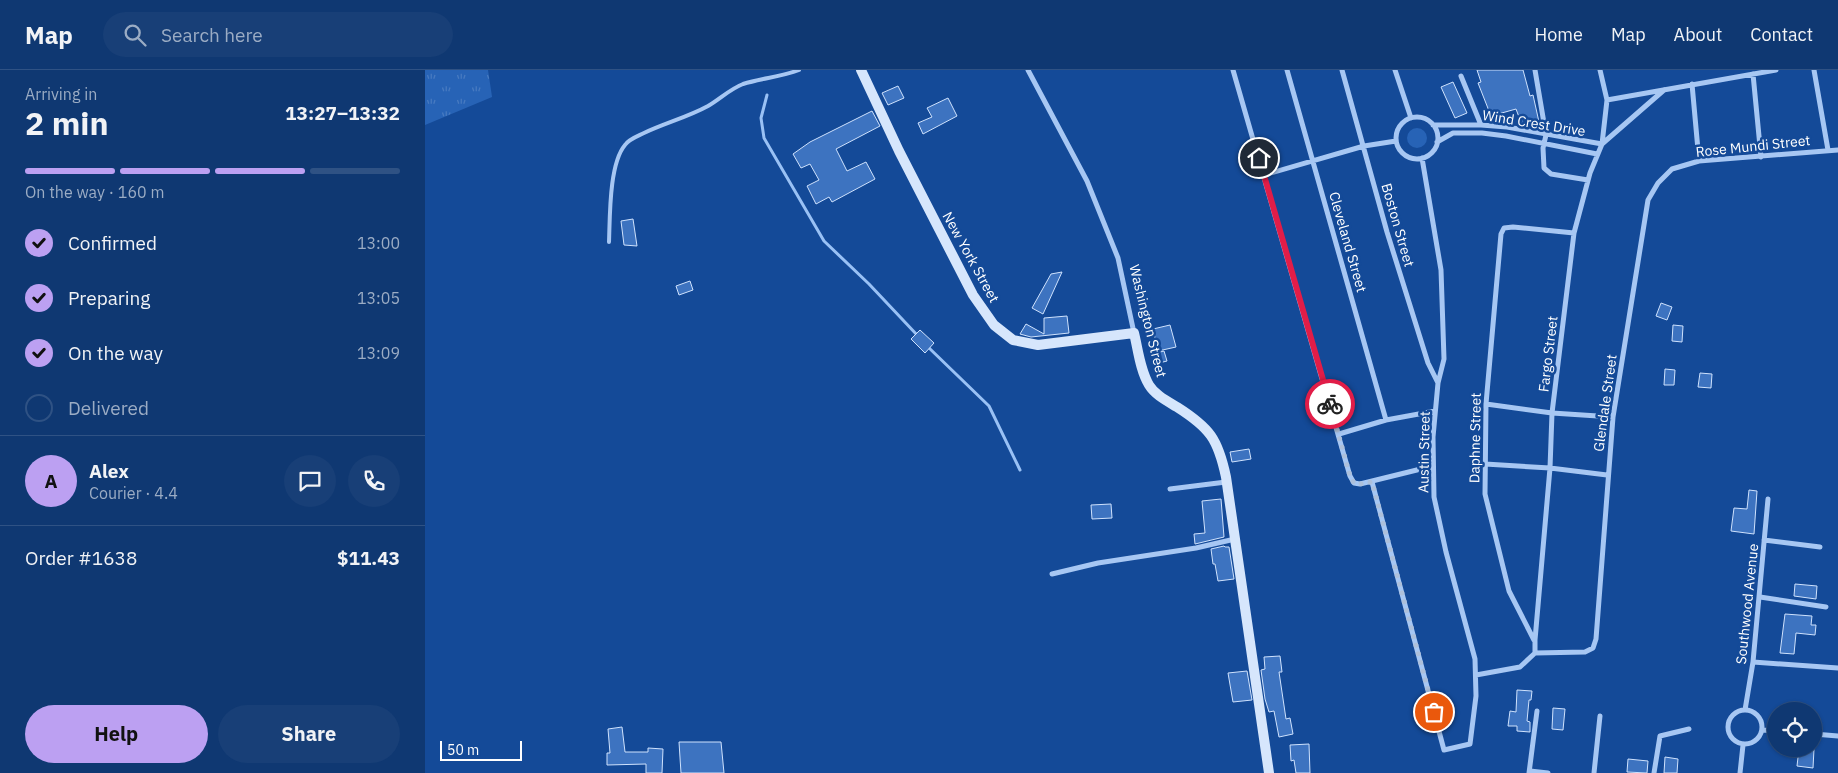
<!DOCTYPE html>
<meta charset="utf-8">
<style>
body{margin:0;font-family:"IBM Plex Sans",sans-serif;background:#183f77;color:#f1f3f6;height:100vh;display:flex;flex-direction:column;font-size:19px;white-space:nowrap}
*{box-sizing:border-box;margin:0}
p{font-size:16px;color:#9bacc4}
.icon{flex:none;width:28px;height:28px;fill:none;stroke:currentColor;stroke-width:2;stroke-linecap:round;stroke-linejoin:round}
.map{position:relative;flex:1;overflow:hidden}
.panel{display:flex;flex-direction:column;background:#0f3872;width:425px}
.panel>*{flex:none}
.fabs{position:absolute;left:1342px;top:632px;display:grid;gap:10px}
.fabs a{display:grid;place-items:center;width:55px;height:55px;border-radius:50%;background:#0f3872;box-shadow:0 1px 4px #0004,0 0 0 1px #2f5284;font-size:25px}
.scale{position:absolute;left:15px;bottom:12px;width:82px;box-sizing:border-box;padding-left:5px;border:2px solid #fff;border-top:0;font-size:14px;line-height:18px;white-space:nowrap;color:#fff;-webkit-text-stroke:4px #144a98;paint-order:stroke}
.pin{position:absolute;display:grid;place-items:center;width:42px;height:42px;color:#fff;margin:-21px;border:2px solid #fff;border-radius:50%;box-shadow:0 1px 5px #0007}
.courier{position:absolute;display:grid;place-items:center;width:50px;height:50px;margin:-25px;border:4px solid #e11d48;border-radius:50%;background:#fff;color:#222;box-shadow:0 1px 6px #0007}
.head em{font-style:normal;font-weight:700}
.head div{display:flex;flex-direction:column-reverse}
.head{display:flex;align-items:center;justify-content:space-between;height:85px;padding:0 25px}
h1{font-size:32px;font-weight:700;line-height:38px}
.bar{display:grid;grid-template-columns:repeat(4,1fr);gap:8px 5px;align-content:center;height:60px;padding:0 25px}
.bar i{height:6px;border-radius:4px;background:#2f5284}
.bar .on{background:#bca0f2}
.bar p{grid-column:span 4}
.line{display:flex;align-items:center;gap:12px;padding:0 25px;border-top:1px solid #2f5284}
.line div{flex:1}
.round{display:grid;place-items:center;flex:none;width:52px;height:52px;border-radius:26px;background:#183f77}
ol{padding:0 25px;list-style:none}
li{display:flex;align-items:center;gap:15px;height:55px}
li p{margin-inline-start:auto}
li .icon{padding:5px;border-radius:50%;background:#bca0f2;color:#111;stroke-width:4}
li:last-child{color:#9bacc4}
li i{width:28px;height:28px;border:2px solid #2f5284;border-radius:50%}
.cta{display:flex;gap:10px;margin-top:auto;padding:10px 25px}
.cta a{flex:1;height:58px;border-radius:30px;background:#bca0f2;color:#111;font-size:20px;font-weight:700;line-height:58px;text-align:center}
.cta a+a{background:#183f77;color:#f1f3f6}
header{display:flex;align-items:center;gap:30px;box-sizing:border-box;height:70px;padding:0 25px;background:#0f3872;border-bottom:1px solid #2f5284}
header strong{font-size:24px}
nav{display:flex;gap:28px;margin-inline-start:auto;font-size:18px}
.search{width:350px;height:45px;background:#183f77;display:flex;align-items:center;gap:12px;box-sizing:border-box;padding:0 18px;border-radius:28px;color:#9bacc4;font-size:19px}
main{display:flex;flex:1;min-height:0}
.map>svg:first-child{display:block}
.grass{fill:url(#grass-tufts)}
.green{fill:#2763b6}
.lines{fill:none;stroke-linecap:round;stroke-linejoin:round}
.stream{stroke:#99c1f5;stroke-width:3}
.building{fill:#3d73c0;stroke:#cfe2fd}
.lane{stroke:#a7c7f3;stroke-width:4}
.street{stroke:#a7c7f3;stroke-width:5}
.secondary{stroke:#d6e6fc;stroke-width:10}
.done{stroke:#adc0db;stroke-width:5;stroke-dasharray:0 9}
.route{stroke:#e11d48;stroke-width:6}
.labels{text-anchor:middle;stroke-width:5;stroke-linejoin:round;paint-order:stroke}
.street-label{font-size:14px;fill:#fff;stroke:#144a98}
</style>
<header>
<strong>Map</strong>
<div class="search"><svg class="icon" aria-label="search" viewBox="0 0 24 24"><circle cx="10" cy="10" r="6"/><path d="M15 15l6 6"/></svg>Search here</div>
<nav><a>Home</a><a>Map</a><a>About</a><a>Contact</a></nav>
</header>
<main>
<section class="panel">
<div class="head"><div><h1>2 min</h1><p>Arriving in</p></div><em>13:27–13:32</em></div>
<div class="bar"><i class="on"></i><i class="on"></i><i class="on"></i><i></i><p>On the way · 160 m</p></div>
<ol>
<li><svg class="icon" aria-label="check" viewBox="0 0 24 24"><path d="M5 12l5 5 9-10"/></svg>Confirmed<p>13:00</p></li>
<li><svg class="icon" aria-label="check" viewBox="0 0 24 24"><path d="M5 12l5 5 9-10"/></svg>Preparing<p>13:05</p></li>
<li><svg class="icon" aria-label="check" viewBox="0 0 24 24"><path d="M5 12l5 5 9-10"/></svg>On the way<p>13:09</p></li>
<li><i></i>Delivered</li>
</ol>
<div class="line" style="height:90px"><b class="round" style="background:#bca0f2;color:#111">A</b><div><b>Alex</b><p>Courier · 4.4</p></div><a class="round"><svg class="icon" aria-label="chat" viewBox="0 0 24 24"><path d="M4 5h16v11H9l-5 4z"/></svg></a><a class="round"><svg class="icon" aria-label="phone" viewBox="0 0 24 24"><path d="M5 4h4l2 5-3 2q2 4 5 5l2-3 5 2v4C11 20 4 13 5 4z"/></svg></a></div>
<div class="line" style="height:65px"><div>Order #1638</div><b>$11.43</b></div>
<div class="cta"><a>Help</a><a>Share</a></div>
</section>
<div class="map">
<svg width="1413" height="703" viewBox="0 0 1413 703">
<defs>
<pattern id="grass-tufts" width="24" height="20" patternUnits="userSpaceOnUse" patternTransform="scale(1.25)"><rect width="24" height="20" fill="#2763b6"/><path d="M3 7l-1-3M5 7V3M7 7l1-3M15 17l-1-3M17 17v-4M19 17l1-3" fill="none" stroke="#477ac1"/></pattern>
</defs>
<rect width="100%" height="100%" fill="#144a98"/>
<path class="grass" d="M0 0H63L67 27 0 55Z"/>
<path class="green" d="M982 68a10 10 0 1 1 20 0a10 10 0 1 1-20 0Z"/>
<g class="lines">
<path class="stream" d="M342 25 336 48 339 68 399 171 444 214 493 266
M502 276 564 336 595 400"/>
</g>
<path class="building" d="M1052 0H1098L1105 26 1108 25 1114 52 1097 55 1091 39 1066 46 1053 13 1056 12Z
M1028 12 1042 43 1030 48 1016 17Z
M473 16 479 28 463 35 457 23Z
M523 28 532 46 498 64 493 53 507 47 502 38Z
M447 41 455 56 411 79 422 101 441 92 450 109 407 132 404 127 391 134 382 116 394 110 385 94 376 98 368 84 385 72Z
M208 149 212 176 199 175 196 151Z
M637 202 618 244 607 238 626 204Z
M265 211 268 220 254 225 251 216Z
M1236 233 1247 237 1242 250 1231 246Z
M642 246 644 263 606 267 595 264 601 254 619 264V248Z
M745 255 751 277 733 281 728 259Z
M1248 255 1258 256 1257 272 1247 271Z
M495 260 509 273 500 283 486 269Z
M739 281 742 291 730 294 727 284Z
M1240 299 1250 300 1249 315H1239Z
M1275 303 1287 304 1286 318 1273 317Z
M824 379 826 389 807 392 805 382Z
M1324 420 1332 421 1329 464 1306 461 1309 438 1322 439Z
M796 429 799 467 770 474 769 464 780 463 777 431Z
M686 434 687 448 667 449 666 435Z
M799 476 800 477H804L809 509 793 511 790 494H788L786 479Z
M1370 514 1392 516 1391 529 1369 526Z
M1360 544 1387 546 1386 555H1391L1390 565 1371 563 1369 584 1355 583Z
M855 586 857 602H854L861 649 865 648 868 664 854 667 849 641 844 642 840 629 836 600 840 599 839 587Z
M822 601 827 630 808 632 803 603Z
M1092 620 1107 621 1106 630H1104L1102 651 1105 652V662L1092 661V656H1083L1085 641 1091 642Z
M1128 638 1140 639 1138 660 1127 659Z
M197 657 200 682H223V678L238 679 237 703H221V694L182 695V683H185L183 659Z
M254 672H296L299 703H256Z
M884 674 885 703H871L869 690 866 691 865 675Z
M1374 679H1389L1388 698 1372 696Z
M1240 687 1253 689 1252 703H1239Z
M1203 689 1223 691 1222 703 1202 702Z"/>
<g class="lines">
<path class="lane" d="M184 172C185 147 184 94 200 75 204 69 213 66 219 63 240 53 263 47 283 36 295 29 305 19 318 14 337 8 356 7 374 0"/>
<path class="street" d="M603 0 662 111 693 188 709 263
M808 0 925 406 929 413 935 414 1008 396
M862 0 961 350
M917 0 962 162 1003 293 1013 313
M970 0 986 48
M1110 0 1121 65 1118 78 1119 98 1126 104 1163 110
M1175 0 1182 30 1177 74
M1389 0 1403 80
M1328 4 1336 87
M1036 6 1056 55
M1267 14 1274 91
M1182 30 1351 0
M971 68a21 21 0 1 1 42 0a21 21 0 1 1-42 0Z
M1008 55H1056L1082 57 1177 74
M1012 72 1028 63H1057L1081 66 1172 84
M839 105 939 76 971 71
M1061 334 1127 343 1188 347
M914 364 961 350 1010 341
M1060 394 1125 398 1182 405
M947 412 1019 680 1045 674 1051 626 1050 589 1021 482 1009 427 1008 367 1013 313 1019 289 1016 200 997 88
M745 419 801 412
M1339 470 1395 477
M627 504 673 493 771 478 810 469
M1335 527 1401 537
M1109 570 1084 521 1060 424 1061 334 1076 164 1079 158 1088 157 1149 163
M1110 583V570L1125 398 1127 343 1149 163 1165 103 1177 74 1239 20
M1328 592 1413 598
M1051 605 1095 597 1110 583 1160 582 1168 578 1171 569 1188 347 1223 130 1233 113 1247 99 1274 91 1413 80
M1303 657a17 17 0 1 1 34 0a17 17 0 1 1-34 0Z
M1320 640 1328 592 1343 429
M1337 660 1351 661
M1389 664 1413 666
M1105 701 1123 703
M1104 703 1112 641
M1169 703 1175 646
M1229 703 1235 666 1264 659
M1315 703 1318 675"/>
<path class="secondary" d="M436 0 474 81 548 225 569 255 588 270 613 275 709 263C713 279 715 300 724 315 730 325 742 331 752 337 785 358 793 369 801 407L844 703"/>
</g>
<g class="lines">
<path class="done" d="M905 334 925 406 929 413 934 414 947 412 1009 642"/>
<path class="route" d="M834 88 905 334"/>
</g>
<g class="labels">
<g class="street-label">
<text transform="translate(1109 53) rotate(9)" y="5">Wind Crest Drive</text>
<text transform="translate(1328 76) rotate(-6)" y="5">Rose Mundi Street</text>
<text transform="translate(973 155) rotate(74)" y="5">Boston Street</text>
<text transform="translate(923 172) rotate(74)" y="5">Cleveland Street</text>
<text transform="translate(546 187) rotate(61)" y="5">New York Street</text>
<text transform="translate(723 251) rotate(76)" y="5">Washington Street</text>
<text transform="translate(1123 284) rotate(-83)" y="5">Fargo Street</text>
<text transform="translate(1180 333) rotate(-82)" y="5">Glendale Street</text>
<text transform="translate(1050 368) rotate(-89)" y="5">Daphne Street</text>
<text transform="translate(999 382) rotate(-89)" y="5">Austin Street</text>
<text transform="translate(1322 534) rotate(-84)" y="5">Southwood Avenue</text>
</g>
</g>
</svg>
<div class="fabs">
<a><svg class="icon" aria-label="locate" viewBox="0 0 24 24"><circle cx="12" cy="12" r="6"/><path d="M12 2v4M12 18v4M2 12h4M18 12h4"/></svg></a>
</div>
<div class="scale">50 m</div>
<div class="pin" style="left:1009px;top:642px;background:#ea580c"><svg class="icon" aria-label="bag" viewBox="0 0 24 24"><path d="M5 8h14l-1 12H6zM9 8a3 3 0 0 1 6 0"/></svg></div>
<div class="pin" style="left:834px;top:88px;background:#1f2937"><svg class="icon" aria-label="home" viewBox="0 0 24 24"><path d="M3 11l9-7 9 7M6 9v11h12V9"/></svg></div>
<div class="courier" style="left:905px;top:334px"><svg class="icon" aria-label="bike" viewBox="0 0 24 24"><circle cx="6" cy="16" r="4"/><circle cx="18" cy="16" r="4"/><path d="M6 16l4-8h5l3 8M10 8l3 8H6M13 5h3"/></svg></div>
</div>
</main>
